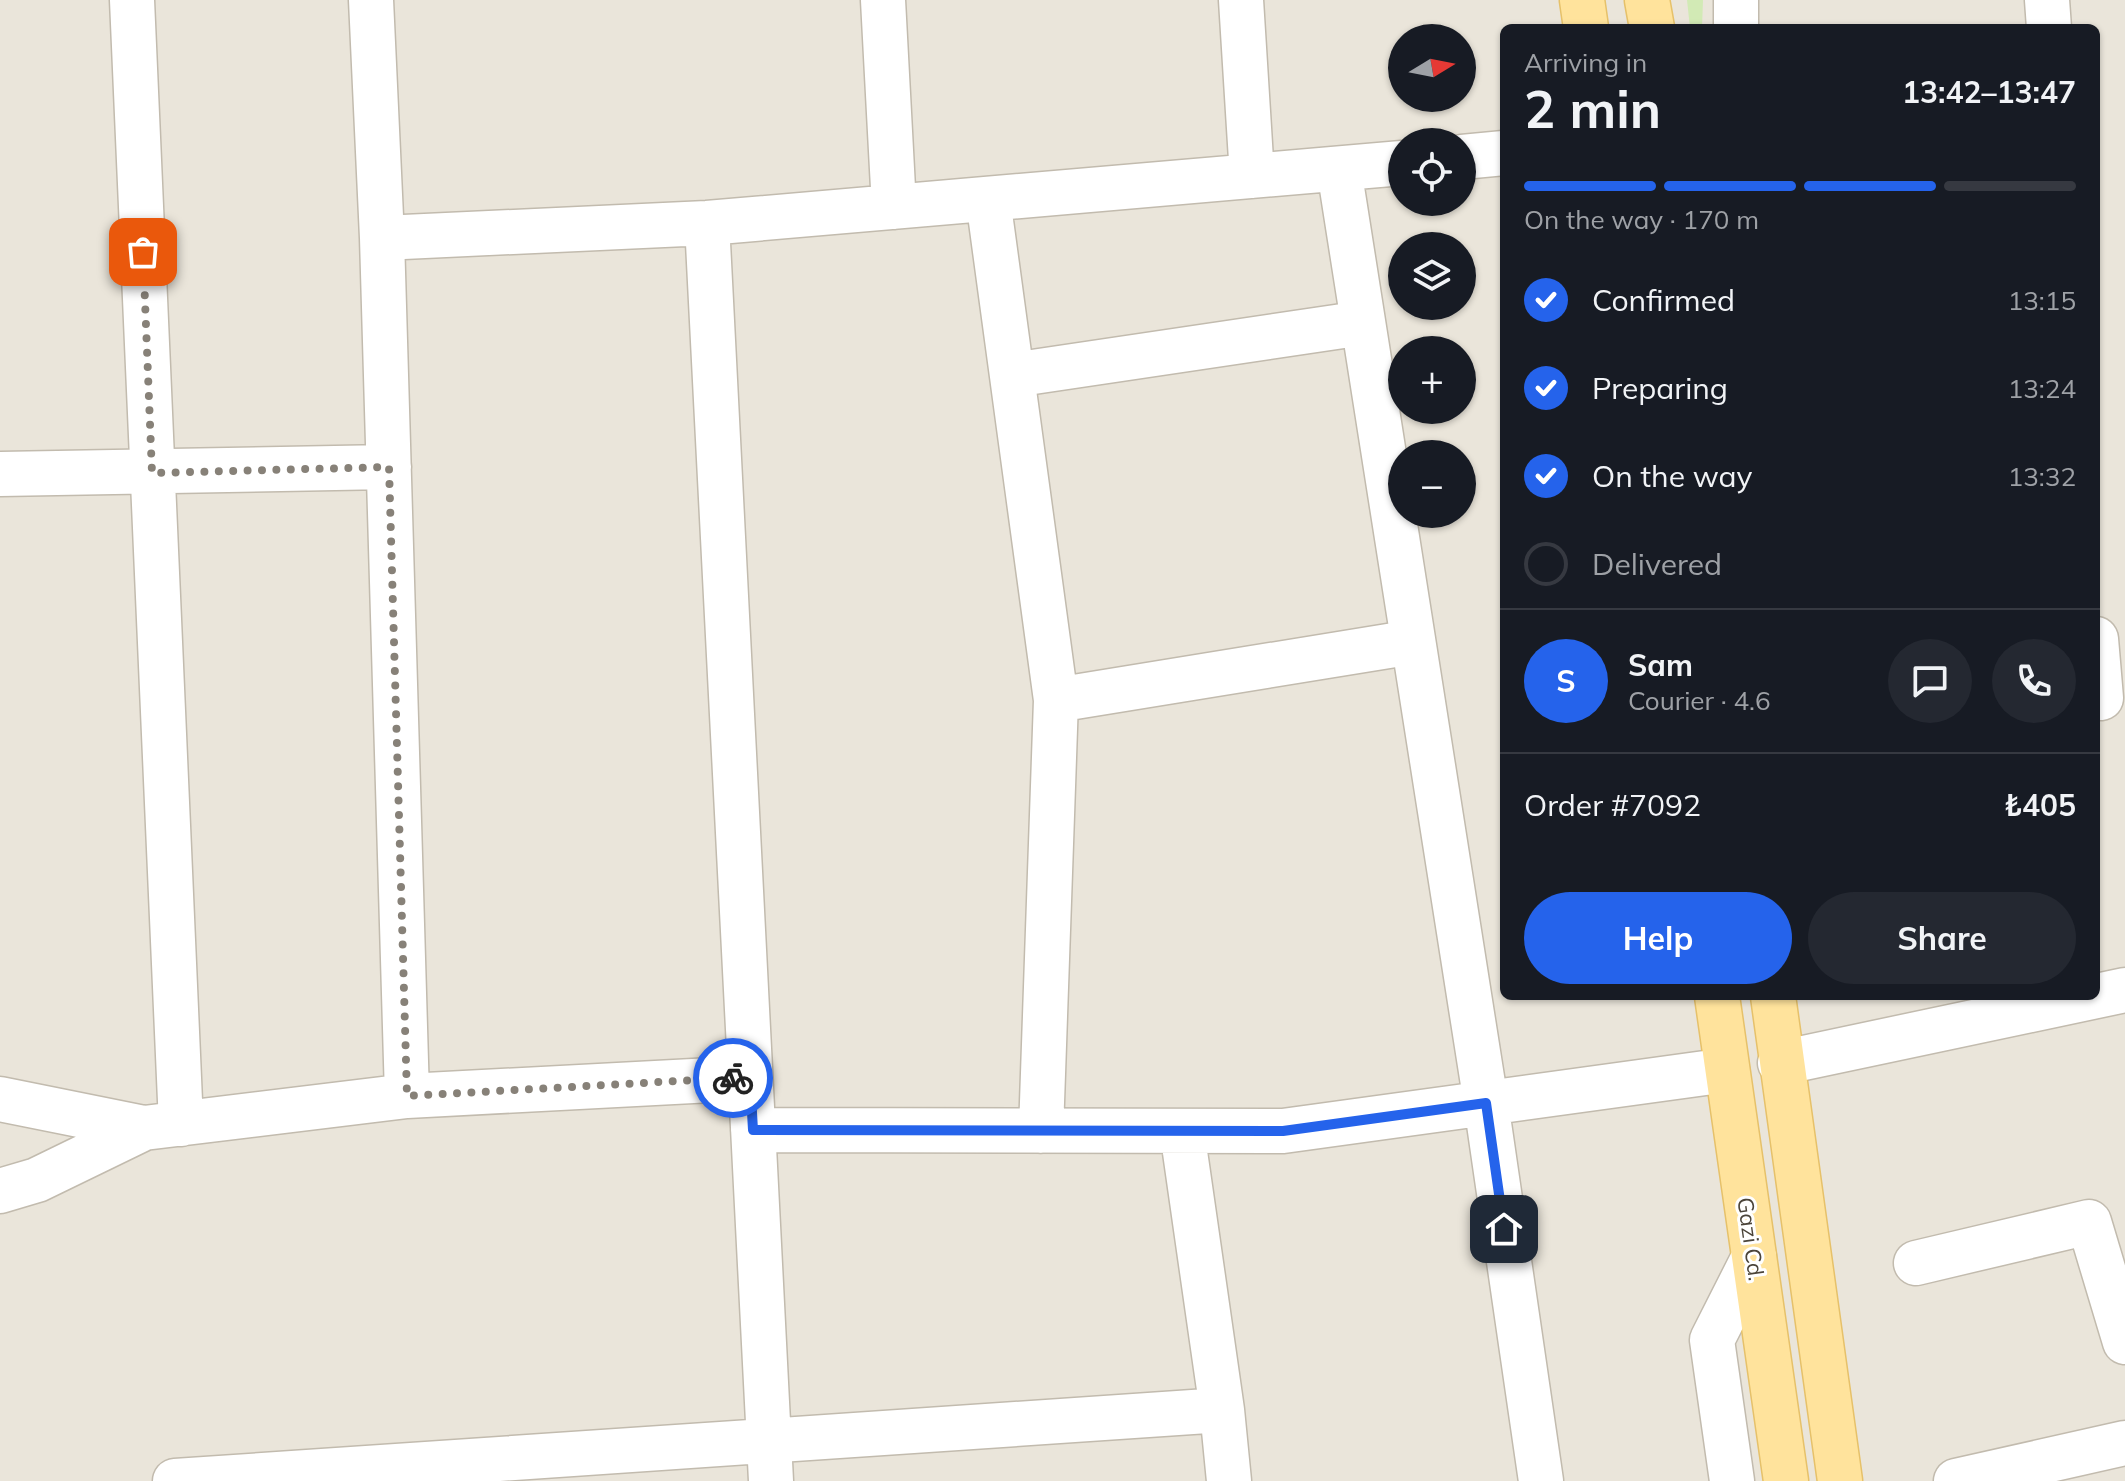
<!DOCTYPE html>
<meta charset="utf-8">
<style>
body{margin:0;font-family:Mulish,sans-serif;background:#242831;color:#f1f3f6;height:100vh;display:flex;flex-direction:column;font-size:30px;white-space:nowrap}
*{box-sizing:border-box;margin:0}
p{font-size:26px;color:#9ea1a6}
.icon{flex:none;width:44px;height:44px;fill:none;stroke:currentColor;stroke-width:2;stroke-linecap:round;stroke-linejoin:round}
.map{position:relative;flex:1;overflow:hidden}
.drawer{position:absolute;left:1500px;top:24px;width:600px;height:976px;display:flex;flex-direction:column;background:#171b24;border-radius:12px;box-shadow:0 2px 6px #0004}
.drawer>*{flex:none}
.needle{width:52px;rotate:80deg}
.buttons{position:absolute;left:1388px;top:24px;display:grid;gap:16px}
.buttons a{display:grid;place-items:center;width:88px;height:88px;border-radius:50%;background:#171b24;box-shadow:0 2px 6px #0004;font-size:40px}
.pin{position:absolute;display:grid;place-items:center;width:68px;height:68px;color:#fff;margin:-34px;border-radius:16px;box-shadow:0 4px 12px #0006}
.courier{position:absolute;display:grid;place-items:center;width:80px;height:80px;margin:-40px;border:6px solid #2563eb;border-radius:50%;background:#fff;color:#222;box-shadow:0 2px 10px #0007}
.head em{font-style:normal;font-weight:700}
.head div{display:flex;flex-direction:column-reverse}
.head{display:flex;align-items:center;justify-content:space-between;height:136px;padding:0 24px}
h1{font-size:52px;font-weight:700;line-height:60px}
.bar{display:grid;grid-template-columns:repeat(4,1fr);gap:12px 8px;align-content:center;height:96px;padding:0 24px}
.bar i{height:10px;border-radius:6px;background:#363941}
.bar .active{background:#2563eb}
.bar p{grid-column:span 4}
.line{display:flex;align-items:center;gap:20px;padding:0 24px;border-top:2px solid #363941}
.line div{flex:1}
.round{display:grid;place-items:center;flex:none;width:84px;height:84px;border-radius:42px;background:#242831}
ol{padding:0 24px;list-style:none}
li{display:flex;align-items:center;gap:24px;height:88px}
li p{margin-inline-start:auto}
li .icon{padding:8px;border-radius:50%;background:#2563eb;color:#fff;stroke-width:4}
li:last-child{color:#9ea1a6}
li i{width:44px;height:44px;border:4px solid #363941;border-radius:50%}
.action{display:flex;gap:16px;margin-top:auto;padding:16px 24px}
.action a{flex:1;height:92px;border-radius:48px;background:#2563eb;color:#fff;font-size:32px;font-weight:700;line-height:92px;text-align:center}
.action a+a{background:#242831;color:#f1f3f6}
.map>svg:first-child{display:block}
.residential{fill:#eae5da;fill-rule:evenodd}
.green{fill:#d2eab5}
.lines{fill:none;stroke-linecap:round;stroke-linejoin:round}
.minor-casing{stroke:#c2bbae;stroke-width:47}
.major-casing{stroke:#e6c16a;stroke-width:47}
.minor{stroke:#fff;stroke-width:44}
.major{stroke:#ffe39c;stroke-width:44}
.done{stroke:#878178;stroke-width:8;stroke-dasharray:0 14.4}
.route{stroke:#2563eb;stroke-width:10}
.labels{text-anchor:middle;stroke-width:6;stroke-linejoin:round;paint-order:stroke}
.street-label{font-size:22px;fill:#4b4439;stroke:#fff}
</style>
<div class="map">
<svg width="2125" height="1481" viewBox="0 0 2125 1481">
<rect width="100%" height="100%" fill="#f6f3ec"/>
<path class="residential" d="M0 0H2125V1481H0ZM1504 28H2096V996H1504ZM1402 38H1462V98H1402ZM1402 142H1462V202H1402ZM1402 246H1462V306H1402ZM1402 350H1462V410H1402ZM1402 454H1462V514H1402Z"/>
<path class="green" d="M1687 0H1703L1702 28H1690Z"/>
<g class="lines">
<g class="minor-casing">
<path id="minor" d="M132 0 181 1124
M371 0 382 238 407 1096
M883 0 894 207
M1241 0 1252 176
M2047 0 2049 28
M1736 28V0
M1462 157 1504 153
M1339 169 1486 1103 1541 1481
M988 199 1056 700 1041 1131
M707 223 771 1481
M382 238 707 223 1402 163
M1012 375 1363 323
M0 474 389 467
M2096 639 2101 698
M1056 700 1413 642
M1780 1063 2125 990
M0 1099 144 1128 407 1096 750 1078
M753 1130 1283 1131 1727 1070
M0 1191 37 1180 144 1128
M1916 1263 2089 1222 2125 1342
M1222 1410 1229 1481
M175 1481 1222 1410 1182 1131
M1732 1481 1712 1340 1754 1257
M1956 1481 2125 1443"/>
</g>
<g class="major-casing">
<path id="major" d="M1582 0 1586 28
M1647 0 1652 28
M1717 996 1786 1481
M1773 996 1840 1481"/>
</g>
<use href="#minor" class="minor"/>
<use href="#major" class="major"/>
</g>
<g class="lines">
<path class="done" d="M143 252 152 473 389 467 407 1096 733 1078"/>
<path class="route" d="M733 1078H750L753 1130 1283 1131 1486 1103 1504 1229"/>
</g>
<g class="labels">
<g class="street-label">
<text transform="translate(1751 1239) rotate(82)" y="8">Gazi Cd.</text>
</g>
</g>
</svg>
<div class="buttons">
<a><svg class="needle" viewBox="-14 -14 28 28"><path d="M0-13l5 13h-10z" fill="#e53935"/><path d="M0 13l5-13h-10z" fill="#9ea1a6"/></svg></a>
<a><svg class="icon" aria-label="locate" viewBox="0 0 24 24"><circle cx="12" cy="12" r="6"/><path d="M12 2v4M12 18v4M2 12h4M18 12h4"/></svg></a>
<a><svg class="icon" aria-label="layers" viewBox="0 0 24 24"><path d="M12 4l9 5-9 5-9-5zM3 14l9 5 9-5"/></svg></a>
<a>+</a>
<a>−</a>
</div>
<div class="pin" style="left:143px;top:252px;background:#ea580c"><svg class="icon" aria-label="bag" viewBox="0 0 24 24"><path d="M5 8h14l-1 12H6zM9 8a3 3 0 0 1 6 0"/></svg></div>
<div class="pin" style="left:1504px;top:1229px;background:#1f2937"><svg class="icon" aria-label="home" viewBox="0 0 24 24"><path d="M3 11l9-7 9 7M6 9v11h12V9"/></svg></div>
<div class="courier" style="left:733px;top:1078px"><svg class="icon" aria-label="bike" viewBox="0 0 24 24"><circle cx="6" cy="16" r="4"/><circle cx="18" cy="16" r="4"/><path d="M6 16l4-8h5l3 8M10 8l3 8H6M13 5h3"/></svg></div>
<section class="drawer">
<div class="head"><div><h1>2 min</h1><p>Arriving in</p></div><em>13:42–13:47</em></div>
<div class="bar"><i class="active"></i><i class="active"></i><i class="active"></i><i></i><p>On the way · 170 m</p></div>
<ol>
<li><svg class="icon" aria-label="check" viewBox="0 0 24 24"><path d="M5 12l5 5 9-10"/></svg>Confirmed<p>13:15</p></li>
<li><svg class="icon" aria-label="check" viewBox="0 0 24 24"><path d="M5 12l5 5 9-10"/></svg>Preparing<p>13:24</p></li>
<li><svg class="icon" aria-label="check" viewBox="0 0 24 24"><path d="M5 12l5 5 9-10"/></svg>On the way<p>13:32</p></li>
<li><i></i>Delivered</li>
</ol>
<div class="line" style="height:144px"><b class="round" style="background:#2563eb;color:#fff">S</b><div><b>Sam</b><p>Courier · 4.6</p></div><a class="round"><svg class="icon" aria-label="chat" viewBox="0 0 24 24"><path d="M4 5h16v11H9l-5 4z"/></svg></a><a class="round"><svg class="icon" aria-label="phone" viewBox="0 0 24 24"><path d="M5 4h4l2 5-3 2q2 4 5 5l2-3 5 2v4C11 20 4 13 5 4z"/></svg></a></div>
<div class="line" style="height:104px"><div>Order #7092</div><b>₺405</b></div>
<div class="action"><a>Help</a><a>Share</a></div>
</section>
</div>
